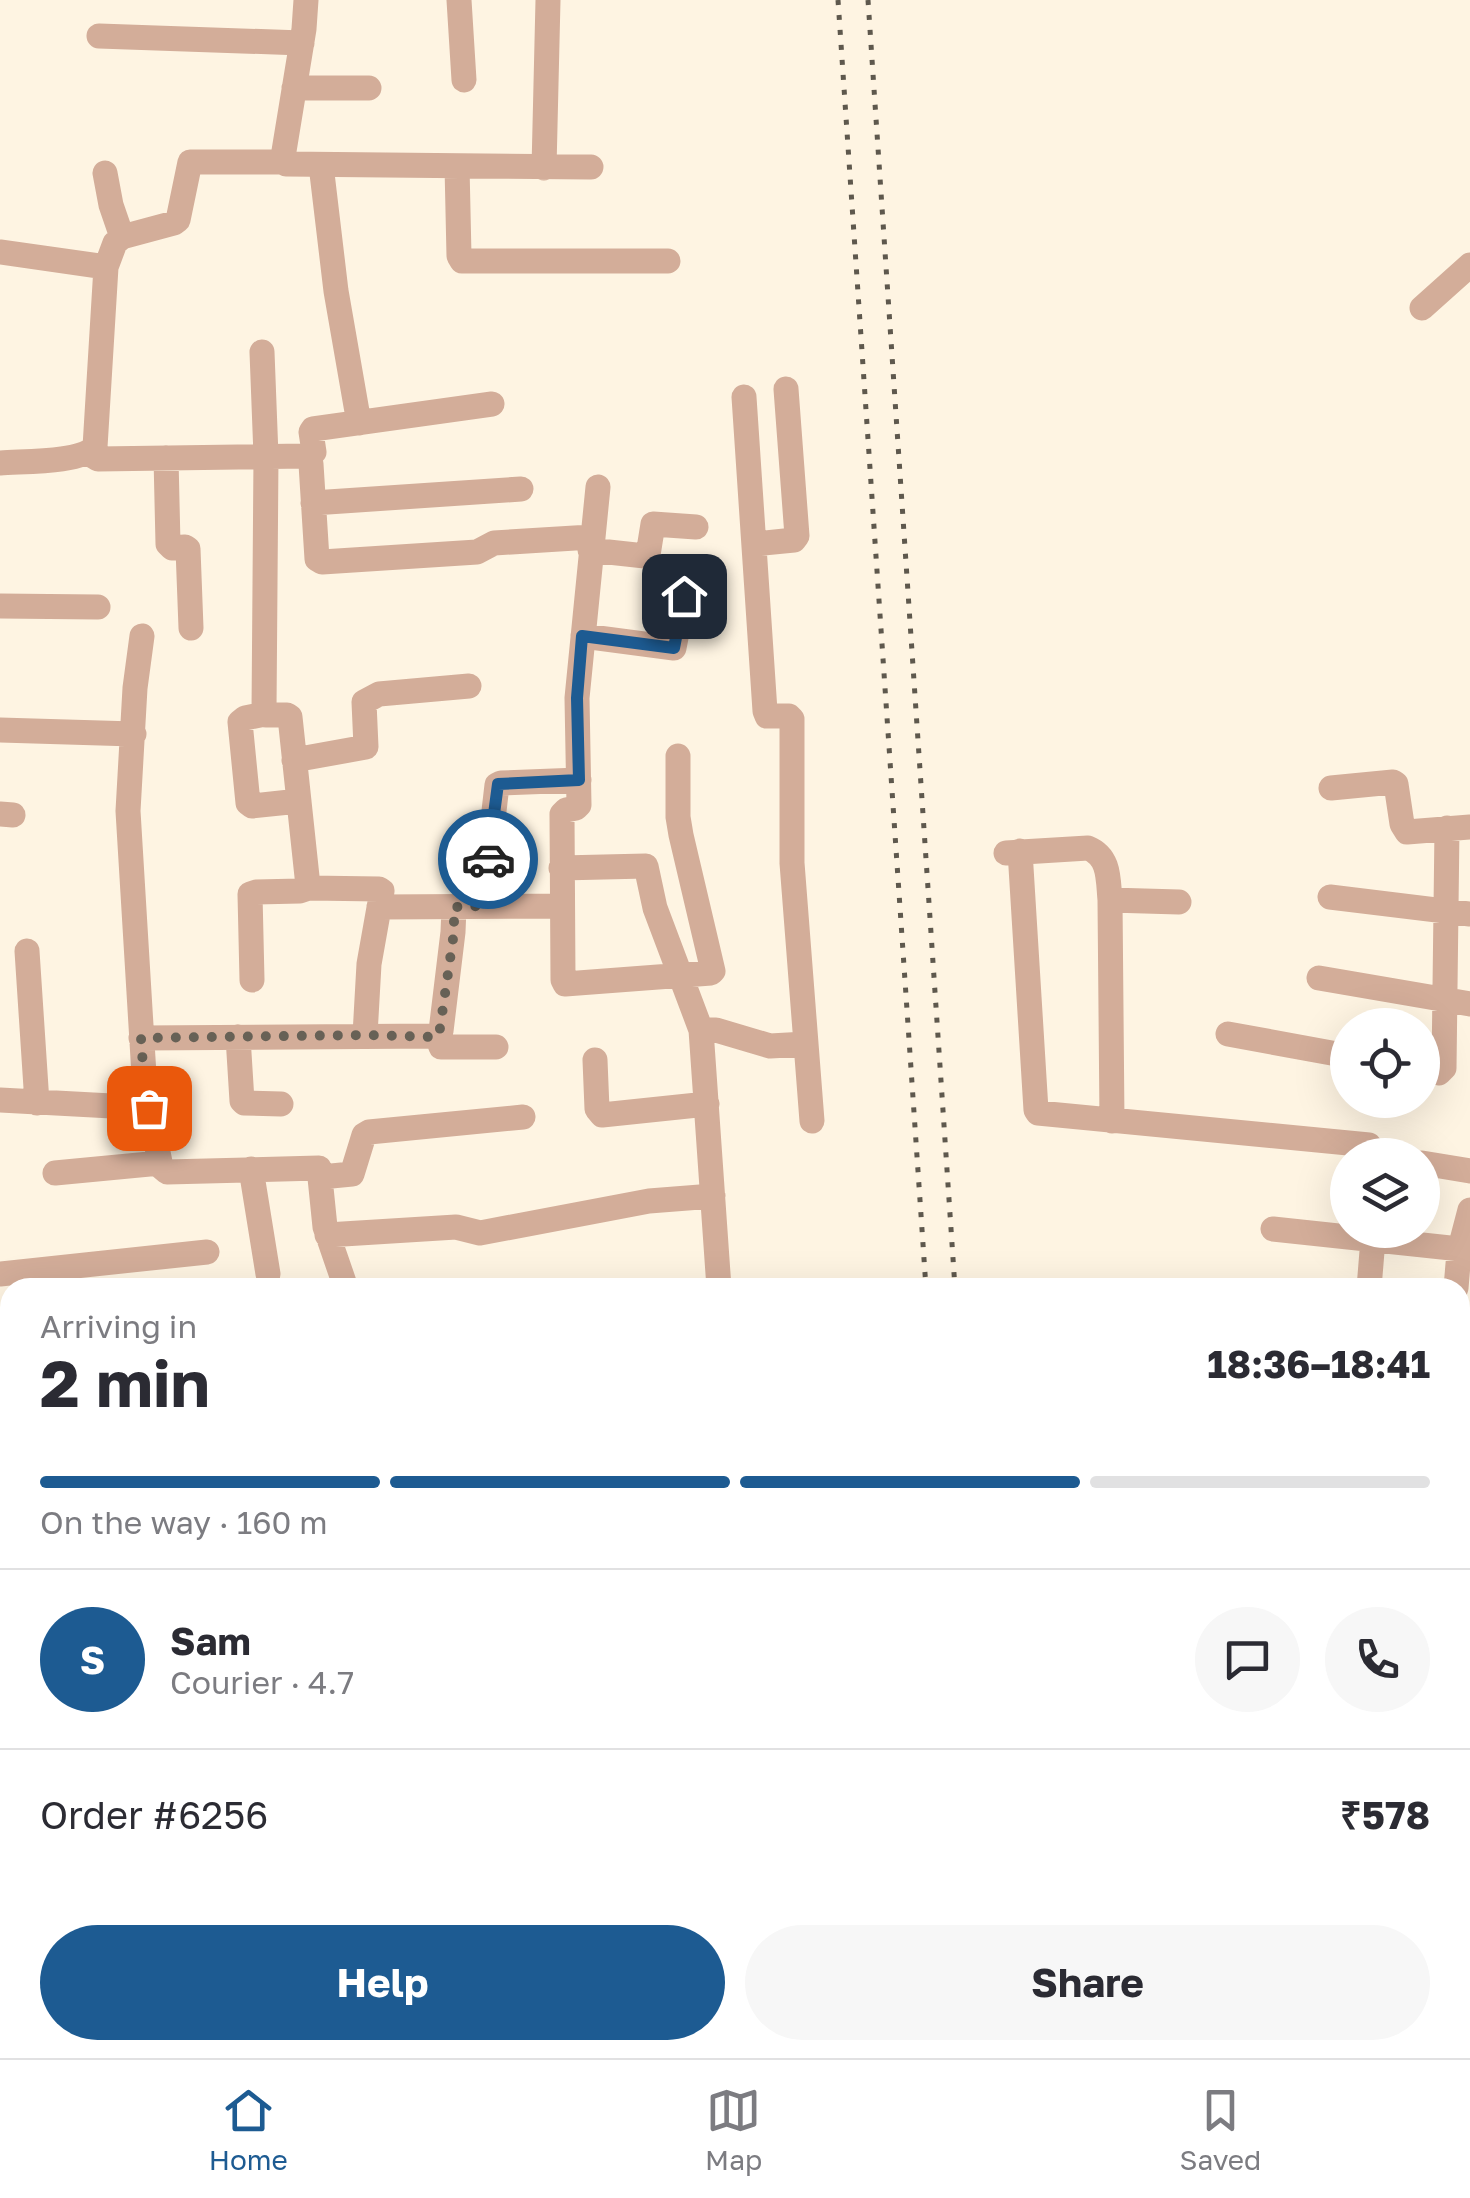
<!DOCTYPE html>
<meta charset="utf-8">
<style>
body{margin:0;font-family:"Golos Text",sans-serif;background:#f7f7f7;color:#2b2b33;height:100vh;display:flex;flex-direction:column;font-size:38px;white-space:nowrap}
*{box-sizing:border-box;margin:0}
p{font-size:32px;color:#7c7c81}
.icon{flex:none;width:55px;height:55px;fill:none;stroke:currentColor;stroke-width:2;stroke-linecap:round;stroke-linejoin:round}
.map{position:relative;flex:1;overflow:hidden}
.drawer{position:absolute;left:0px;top:1278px;width:1470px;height:782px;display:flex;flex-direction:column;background:#fff;border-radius:30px 30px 0 0;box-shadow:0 10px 40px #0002}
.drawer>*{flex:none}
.fabs{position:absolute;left:1330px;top:1008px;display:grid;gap:20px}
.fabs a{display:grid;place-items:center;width:110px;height:110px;border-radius:50%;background:#fff;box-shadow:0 10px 40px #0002;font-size:50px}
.pin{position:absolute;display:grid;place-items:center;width:85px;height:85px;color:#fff;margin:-42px;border-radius:20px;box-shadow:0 5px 15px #0006}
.courier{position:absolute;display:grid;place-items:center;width:100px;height:100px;margin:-50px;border:8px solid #1d5b92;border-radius:50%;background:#fff;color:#222;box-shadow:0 2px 12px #0007}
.headline em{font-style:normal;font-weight:700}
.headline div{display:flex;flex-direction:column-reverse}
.headline{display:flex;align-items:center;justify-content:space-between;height:170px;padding:0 40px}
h1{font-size:65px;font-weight:700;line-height:75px}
.bar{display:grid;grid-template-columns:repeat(4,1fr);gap:15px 10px;align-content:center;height:120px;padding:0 40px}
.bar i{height:12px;border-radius:8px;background:#e1e1e2}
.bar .current{background:#1d5b92}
.bar p{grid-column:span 4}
.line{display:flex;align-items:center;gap:25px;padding:0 40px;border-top:2px solid #e1e1e2}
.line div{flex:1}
.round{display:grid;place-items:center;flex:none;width:105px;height:105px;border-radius:52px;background:#f7f7f7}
.action{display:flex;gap:20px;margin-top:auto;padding:20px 40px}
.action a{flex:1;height:115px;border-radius:60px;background:#1d5b92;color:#fff;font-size:40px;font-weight:700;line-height:115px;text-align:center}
.action a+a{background:#f7f7f7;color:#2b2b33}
.tabs{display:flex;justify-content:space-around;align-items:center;height:140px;border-top:2px solid #e1e1e2;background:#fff;font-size:28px;color:#7c7c81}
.tabs a{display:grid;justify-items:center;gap:5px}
.tabs .current{color:#1d5b92}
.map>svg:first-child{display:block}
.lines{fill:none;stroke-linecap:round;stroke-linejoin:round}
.minor{stroke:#d3ad99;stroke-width:25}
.rail{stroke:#5e584d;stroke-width:5;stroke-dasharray:5 10;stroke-linecap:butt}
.done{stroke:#676156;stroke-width:10;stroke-dasharray:0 18}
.route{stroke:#1d5b92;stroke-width:12}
</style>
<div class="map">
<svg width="1470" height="2058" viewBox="0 0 1470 2058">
<rect width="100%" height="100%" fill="#fef4e2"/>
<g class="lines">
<path class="minor" d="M459 0 464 80
M99 36 302 43
M294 88H369
M280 160 286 164 591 167
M321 165 336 291 359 423
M457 166 459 256 462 261H668
M544 168 548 0
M105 173 111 205 122 237
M0 252 106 267
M1422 308 1470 265
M262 352 266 456 264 712 266 715H287L290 717 308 886 310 888 379 889 382 891 369 964 365 1035
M744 397 765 711 767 716H789L792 719V863L812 1121
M88 453 98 459 304 456 308 458 311 464 317 559 322 562 477 552 494 543 591 537
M166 458 168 544 172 548 185 547 188 549 191 628
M308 458 314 452 311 432 313 429 492 404
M0 463C24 461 79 463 95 447L106 267 115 243 122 237 174 223 178 220 190 162H277L283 157 304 29 306 0
M598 487 577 698 579 805 576 808 566 810 562 814 563 980 565 984 711 973 713 971 681 835 678 817V756
M313 503 521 489
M754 544 794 540 797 536 786 389
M590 550 645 556 648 555 653 524 696 527
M0 606 98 607
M142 636 135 688 128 811 146 1108
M583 636 674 648 684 596
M265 714 245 718 240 722 248 803 252 806 299 801
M0 730 134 734
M294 760 366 747 364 702 379 694 469 686
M1331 788 1393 782 1396 784 1402 824 1407 832 1470 827
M0 814 13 815
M1020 851 1036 1110 1038 1113 1369 1145 1377 1155
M1006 853 1088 848C1110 857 1108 879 1110 900L1112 1121
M561 868 646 866 655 908 701 1030 719 1288
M1330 897 1470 914
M1110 900 1179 902
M483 906 497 785 501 783 579 780
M379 907 561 906
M27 951 37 1103
M1319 978 1470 1004
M252 980 250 894 256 892 300 891 309 888
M701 1030H716L770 1046 806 1044
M1228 1034 1348 1056
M437 1036 441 1047H496
M238 1037 242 1101 244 1103 281 1104
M141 1038 437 1036 441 1031 453 932 454 907
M595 1060 597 1109 602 1115 707 1104
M1422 1070 1439 1073 1444 1068 1447 828
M0 1100 149 1108 161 1167 167 1172 319 1168 325 1227 346 1288
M1422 1163 1470 1171
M251 1169 268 1274
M55 1173 160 1163
M321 1177 352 1174 364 1135 369 1132 523 1117
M1273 1229 1470 1250
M327 1235 456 1227 480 1233 649 1201 713 1196
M0 1274 207 1252
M1369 1288 1373 1239
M1456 1288 1459 1252 1470 1210
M1460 1431 1470 1430
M0 1498 10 1497
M1460 1636 1470 1635
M1460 1695 1470 1693
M0 1796 5 1787 1 1703
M1460 1961 1470 1959
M0 1980 10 1880
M0 1996 10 2003
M61 2050 70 2058
M589 2050V2058
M750 2050 751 2058
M852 2050V2058
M896 2050V2058
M1099 2050 1100 2058
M1350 2050 1351 2058
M1437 2050 1439 2058
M155 2058 156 2050
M279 2058V2050
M377 2058V2050
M485 2058V2050
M1230 2058 1233 2050"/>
<path class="rail" d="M838 0 926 1288
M868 0 955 1288
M979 2050V2058
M1007 2050V2058"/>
</g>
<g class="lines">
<path class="done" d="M149 1108H146L141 1038 366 1035 433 1037 439 1035 454 932V907L483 906 488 859"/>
<path class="route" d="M488 859 498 784 579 780 577 698 582 636 674 648 684 596"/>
</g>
</svg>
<div class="fabs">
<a><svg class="icon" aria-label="locate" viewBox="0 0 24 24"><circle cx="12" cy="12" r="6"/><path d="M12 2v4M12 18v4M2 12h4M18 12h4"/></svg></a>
<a><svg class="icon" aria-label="layers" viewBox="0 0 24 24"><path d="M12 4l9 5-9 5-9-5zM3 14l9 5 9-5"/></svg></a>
</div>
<div class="pin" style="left:149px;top:1108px;background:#ea580c"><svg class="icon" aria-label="bag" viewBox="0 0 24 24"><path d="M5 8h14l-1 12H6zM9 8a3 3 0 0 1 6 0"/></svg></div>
<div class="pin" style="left:684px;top:596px;background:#1f2937"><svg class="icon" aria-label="home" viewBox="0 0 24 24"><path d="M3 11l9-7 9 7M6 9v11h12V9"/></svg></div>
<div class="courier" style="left:488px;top:859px"><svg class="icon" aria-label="car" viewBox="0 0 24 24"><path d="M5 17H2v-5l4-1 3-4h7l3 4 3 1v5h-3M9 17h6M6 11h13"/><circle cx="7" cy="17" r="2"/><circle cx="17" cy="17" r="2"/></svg></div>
<section class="drawer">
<div class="headline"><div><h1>2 min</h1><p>Arriving in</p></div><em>18:36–18:41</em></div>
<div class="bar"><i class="current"></i><i class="current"></i><i class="current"></i><i></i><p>On the way · 160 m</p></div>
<div class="line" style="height:180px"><b class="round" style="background:#1d5b92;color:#fff">S</b><div><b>Sam</b><p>Courier · 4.7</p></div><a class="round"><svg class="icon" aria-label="chat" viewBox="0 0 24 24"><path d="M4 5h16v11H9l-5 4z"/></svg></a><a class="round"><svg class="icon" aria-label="phone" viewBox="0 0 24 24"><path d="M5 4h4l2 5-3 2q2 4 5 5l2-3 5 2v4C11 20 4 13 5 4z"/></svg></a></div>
<div class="line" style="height:130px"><div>Order #6256</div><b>₹578</b></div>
<div class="action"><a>Help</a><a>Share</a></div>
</section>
</div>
<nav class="tabs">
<a class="current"><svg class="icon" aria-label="home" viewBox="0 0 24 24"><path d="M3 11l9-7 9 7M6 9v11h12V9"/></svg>Home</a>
<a><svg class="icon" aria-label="map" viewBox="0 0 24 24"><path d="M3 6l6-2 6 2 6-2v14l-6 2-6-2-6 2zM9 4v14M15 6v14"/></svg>Map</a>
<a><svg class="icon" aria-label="saved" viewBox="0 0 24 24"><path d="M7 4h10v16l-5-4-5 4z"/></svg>Saved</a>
</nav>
